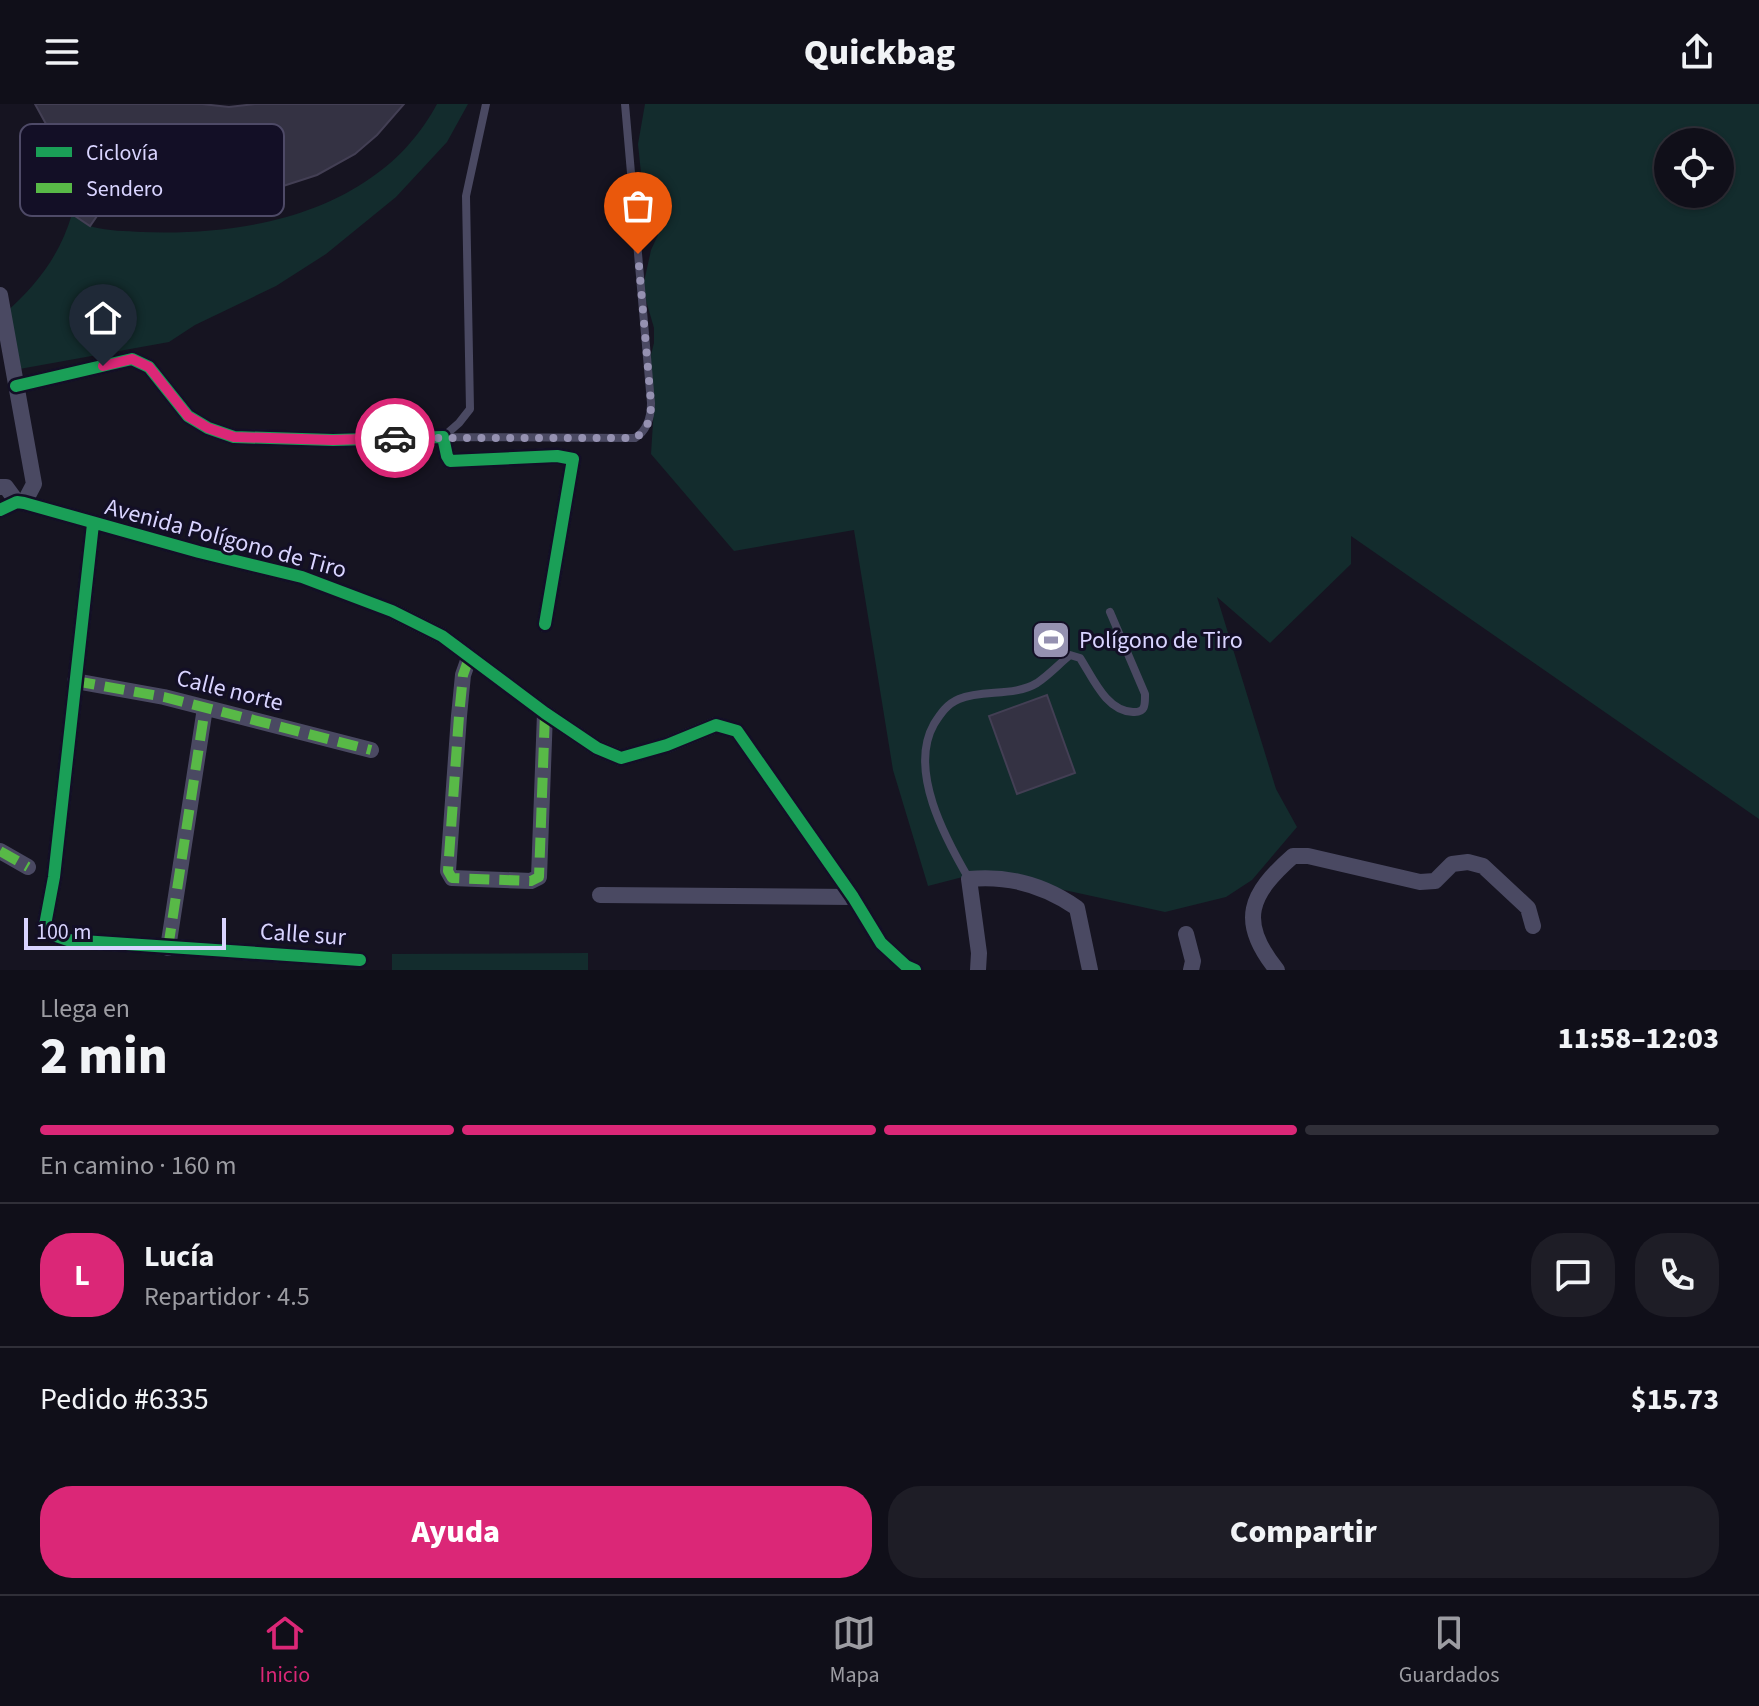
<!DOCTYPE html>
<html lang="es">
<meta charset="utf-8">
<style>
body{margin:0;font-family:"Source Sans 3",sans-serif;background:#1e1d26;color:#f1f3f6;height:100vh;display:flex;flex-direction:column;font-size:30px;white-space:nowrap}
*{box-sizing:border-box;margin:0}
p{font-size:26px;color:#9c9ca2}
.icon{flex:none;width:44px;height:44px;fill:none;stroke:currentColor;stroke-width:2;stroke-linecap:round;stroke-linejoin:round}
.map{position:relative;height:866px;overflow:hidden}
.side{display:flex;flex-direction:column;background:#100f19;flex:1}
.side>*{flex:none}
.controls{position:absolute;left:1654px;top:24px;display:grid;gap:16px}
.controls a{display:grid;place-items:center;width:80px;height:80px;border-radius:50%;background:#100f19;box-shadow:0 2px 6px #0004,0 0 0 2px #302f38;font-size:40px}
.scale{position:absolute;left:24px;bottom:20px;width:202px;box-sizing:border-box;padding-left:8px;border:4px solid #d9d4ff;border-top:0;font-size:22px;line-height:28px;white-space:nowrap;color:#d9d4ff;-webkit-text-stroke:6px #130f26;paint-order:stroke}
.pin{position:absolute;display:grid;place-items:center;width:68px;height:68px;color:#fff;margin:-82px -34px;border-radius:50% 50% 50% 0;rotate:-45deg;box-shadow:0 0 8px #0007}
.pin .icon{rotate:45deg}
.courier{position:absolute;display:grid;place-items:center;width:80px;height:80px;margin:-40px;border:6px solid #db2777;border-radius:50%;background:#fff;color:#222;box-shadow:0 2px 10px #0007}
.head em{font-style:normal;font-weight:800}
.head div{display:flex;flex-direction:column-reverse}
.head{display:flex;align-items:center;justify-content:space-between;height:136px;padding:0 40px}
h1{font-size:52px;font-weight:800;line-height:60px}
.bar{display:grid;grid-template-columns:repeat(4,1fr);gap:12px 8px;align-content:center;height:96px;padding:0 40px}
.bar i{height:10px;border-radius:6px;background:#302f38}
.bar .on{background:#db2777}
.bar p{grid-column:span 4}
.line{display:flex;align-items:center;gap:20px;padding:0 40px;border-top:2px solid #302f38}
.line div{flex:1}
.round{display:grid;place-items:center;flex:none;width:84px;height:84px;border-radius:32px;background:#1e1d26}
.button{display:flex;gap:16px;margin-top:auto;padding:16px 40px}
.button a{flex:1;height:92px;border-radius:32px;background:#db2777;color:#fff;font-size:32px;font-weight:800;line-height:92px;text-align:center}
.button a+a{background:#1e1d26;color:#f1f3f6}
header{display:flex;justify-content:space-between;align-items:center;height:104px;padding:0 40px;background:#100f19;font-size:36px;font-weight:800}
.tab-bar{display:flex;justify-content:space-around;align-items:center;height:112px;border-top:2px solid #302f38;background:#100f19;font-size:22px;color:#9c9ca2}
.tab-bar a{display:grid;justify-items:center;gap:4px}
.tab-bar .on{color:#db2777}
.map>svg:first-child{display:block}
.green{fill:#132c2d;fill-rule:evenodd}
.building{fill:#343243;stroke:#433f54;stroke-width:2}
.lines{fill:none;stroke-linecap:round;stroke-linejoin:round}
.service{stroke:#4a4962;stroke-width:8}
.minor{stroke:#4a4962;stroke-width:16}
.quiet{stroke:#58b947;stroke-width:10;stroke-dasharray:20 10;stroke-linecap:butt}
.cycleway-casing{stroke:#130f26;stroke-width:17}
.cycleway{stroke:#1a9f57;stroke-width:12}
.done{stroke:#9591b1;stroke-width:8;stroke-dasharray:0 14.4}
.route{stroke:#db2777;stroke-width:10}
.labels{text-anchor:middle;stroke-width:6;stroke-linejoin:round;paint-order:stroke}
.street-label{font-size:24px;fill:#d9d4ff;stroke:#130f26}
.poi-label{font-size:24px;fill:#d9d4ff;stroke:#130f26;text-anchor:start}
.key{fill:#130f26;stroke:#4e4a67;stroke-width:2}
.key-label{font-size:22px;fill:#d9d4ff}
</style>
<header><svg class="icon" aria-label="menu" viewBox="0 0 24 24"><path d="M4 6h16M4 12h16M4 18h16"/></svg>Quickbag<svg class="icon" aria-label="share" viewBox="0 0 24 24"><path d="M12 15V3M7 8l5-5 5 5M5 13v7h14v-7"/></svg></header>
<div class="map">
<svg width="1759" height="866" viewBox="0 0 1759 866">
<rect width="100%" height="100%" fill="#161421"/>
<path class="green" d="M437 0H468L447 38 396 93 326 150 276 182 195 221 169 238 14 266 5 209C37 181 60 151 72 110 79 114 86 121 93 123 108 127 126 127 142 128 220 131 308 119 372 73 399 55 422 28 437 0Z
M645 0H1759V715L1351 432V460L1270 539 1217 493 1276 685 1297 723 1252 776 1226 793 1165 808 982 768 928 782 893 666 854 426 734 447 651 350 654 303 646 270 654 239V224L645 193 644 178 651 146 658 131V116L643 88 638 40ZM1668 38H1720V90H1668Z
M588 849V866H392V850Z"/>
<path class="building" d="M35 0H202L229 3 255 0H404L377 31 355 50 317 71 277 84 246 88 205 86 165 76 133 60 90 122 72 110 114 48 85 22 51 29Z
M1047 591 1075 669 1017 690 989 612Z"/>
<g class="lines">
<path class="service" d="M443 333 635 334C648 326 651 313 651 299L625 0
M443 333 459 319 470 305 466 92 486 0
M969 775C945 734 908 666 934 620 941 609 947 600 959 595 983 585 1014 593 1037 579 1049 571 1059 560 1070 551L1080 554C1093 574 1106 607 1133 608 1146 609 1145 600 1145 590L1110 508"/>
<path class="minor" d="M0 191 34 380 24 399
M16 282 132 255 149 263 188 312 208 324 234 333 333 336 443 333 447 352 450 357 557 352 573 355 545 520
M0 383H6L17 398
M0 406 17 398 24 399 199 448 302 473 392 507 442 532 545 609 597 644 621 654 667 641 716 621 737 627 853 793 881 839 906 862 915 866
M93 420 54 773 45 821 47 829 68 836 360 856
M469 554 463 571 459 612 448 767 452 774 531 777 539 773 545 609
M75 577 164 593 371 646
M0 747 28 763
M600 791 853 793
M1186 830 1193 857 1191 866
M168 844 205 604
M978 866 979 849 969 775C1009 771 1044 781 1077 804L1090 866
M1277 866C1237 817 1250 790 1293 752H1308L1420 778 1435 777 1452 760 1468 758 1483 762 1528 804 1533 822"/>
<path class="quiet" d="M469 554 463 571 459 612 448 767 452 774 531 777 539 773 545 609
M75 577 164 593 371 646
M0 747 28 763
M168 844 205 604"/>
<g class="cycleway-casing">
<path id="cycleway" d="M16 282 132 255 149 263 188 312 208 324 234 333 333 336 443 333 447 352 450 357 557 352 573 355 545 520
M0 406 17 398 24 399 199 448 302 473 392 507 442 532 545 609 597 644 621 654 667 641 716 621 737 627 853 793 881 839 906 862 915 866
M93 420 54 773 45 821 47 829 68 836 360 856"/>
</g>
<use href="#cycleway" class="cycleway"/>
</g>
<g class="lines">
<path class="done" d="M395 334H635C648 326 651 314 651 299L638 150"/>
<path class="route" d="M103 262 132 255 149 263 188 312 208 324 234 333 333 336 395 334"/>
</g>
<defs>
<g id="stadium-square" transform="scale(2)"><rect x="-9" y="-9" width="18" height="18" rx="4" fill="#9591b1" stroke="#130f26"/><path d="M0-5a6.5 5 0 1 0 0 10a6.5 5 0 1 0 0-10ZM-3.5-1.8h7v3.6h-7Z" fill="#fff"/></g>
</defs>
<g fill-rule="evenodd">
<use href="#stadium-square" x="1051" y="536"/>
</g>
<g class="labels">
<g class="street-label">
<text transform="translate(226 434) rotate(15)" y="8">Avenida Polígono de Tiro</text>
<text transform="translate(230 586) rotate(14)" y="8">Calle norte</text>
<text transform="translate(303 830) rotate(4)" y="8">Calle sur</text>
</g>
<g class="poi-label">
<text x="1079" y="544">Polígono de Tiro</text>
</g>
</g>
<rect x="20" y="20" width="264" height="92" rx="12" class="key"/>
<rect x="36" y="43" width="36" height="10" fill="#1a9f57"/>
<rect x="36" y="79" width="36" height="10" fill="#58b947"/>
<g class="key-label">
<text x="86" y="56">Ciclovía</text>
<text x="86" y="92">Sendero</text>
</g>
</svg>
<div class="controls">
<a><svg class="icon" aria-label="locate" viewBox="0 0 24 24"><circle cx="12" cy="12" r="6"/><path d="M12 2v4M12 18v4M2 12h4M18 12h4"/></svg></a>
</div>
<div class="scale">100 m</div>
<div class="pin" style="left:638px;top:150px;background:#ea580c"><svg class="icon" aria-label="bag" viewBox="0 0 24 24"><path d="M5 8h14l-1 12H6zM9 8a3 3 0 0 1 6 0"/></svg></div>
<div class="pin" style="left:103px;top:262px;background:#1f2937"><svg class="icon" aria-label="home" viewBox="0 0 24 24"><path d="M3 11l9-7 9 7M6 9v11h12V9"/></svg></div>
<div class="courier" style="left:395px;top:334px"><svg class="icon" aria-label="car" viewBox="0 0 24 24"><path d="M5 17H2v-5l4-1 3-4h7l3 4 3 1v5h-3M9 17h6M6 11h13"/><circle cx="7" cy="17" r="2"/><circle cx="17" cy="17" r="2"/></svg></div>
</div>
<section class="side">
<div class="head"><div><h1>2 min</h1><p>Llega en</p></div><em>11:58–12:03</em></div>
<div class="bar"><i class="on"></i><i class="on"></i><i class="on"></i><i></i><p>En camino · 160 m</p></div>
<div class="line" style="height:144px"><b class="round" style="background:#db2777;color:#fff">L</b><div><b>Lucía</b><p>Repartidor · 4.5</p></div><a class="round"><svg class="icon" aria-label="chat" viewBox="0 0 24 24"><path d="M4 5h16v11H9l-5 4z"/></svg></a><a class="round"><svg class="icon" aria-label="phone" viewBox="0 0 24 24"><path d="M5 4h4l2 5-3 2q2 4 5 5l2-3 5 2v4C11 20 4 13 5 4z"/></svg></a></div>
<div class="line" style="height:104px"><div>Pedido #6335</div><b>$15.73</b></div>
<div class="button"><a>Ayuda</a><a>Compartir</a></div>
</section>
<nav class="tab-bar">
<a class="on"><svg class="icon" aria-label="home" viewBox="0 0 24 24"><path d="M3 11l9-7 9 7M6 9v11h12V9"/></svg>Inicio</a>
<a><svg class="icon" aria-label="map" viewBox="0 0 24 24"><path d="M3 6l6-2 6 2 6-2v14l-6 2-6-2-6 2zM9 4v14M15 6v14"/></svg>Mapa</a>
<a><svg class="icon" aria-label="saved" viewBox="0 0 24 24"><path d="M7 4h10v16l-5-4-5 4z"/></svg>Guardados</a>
</nav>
